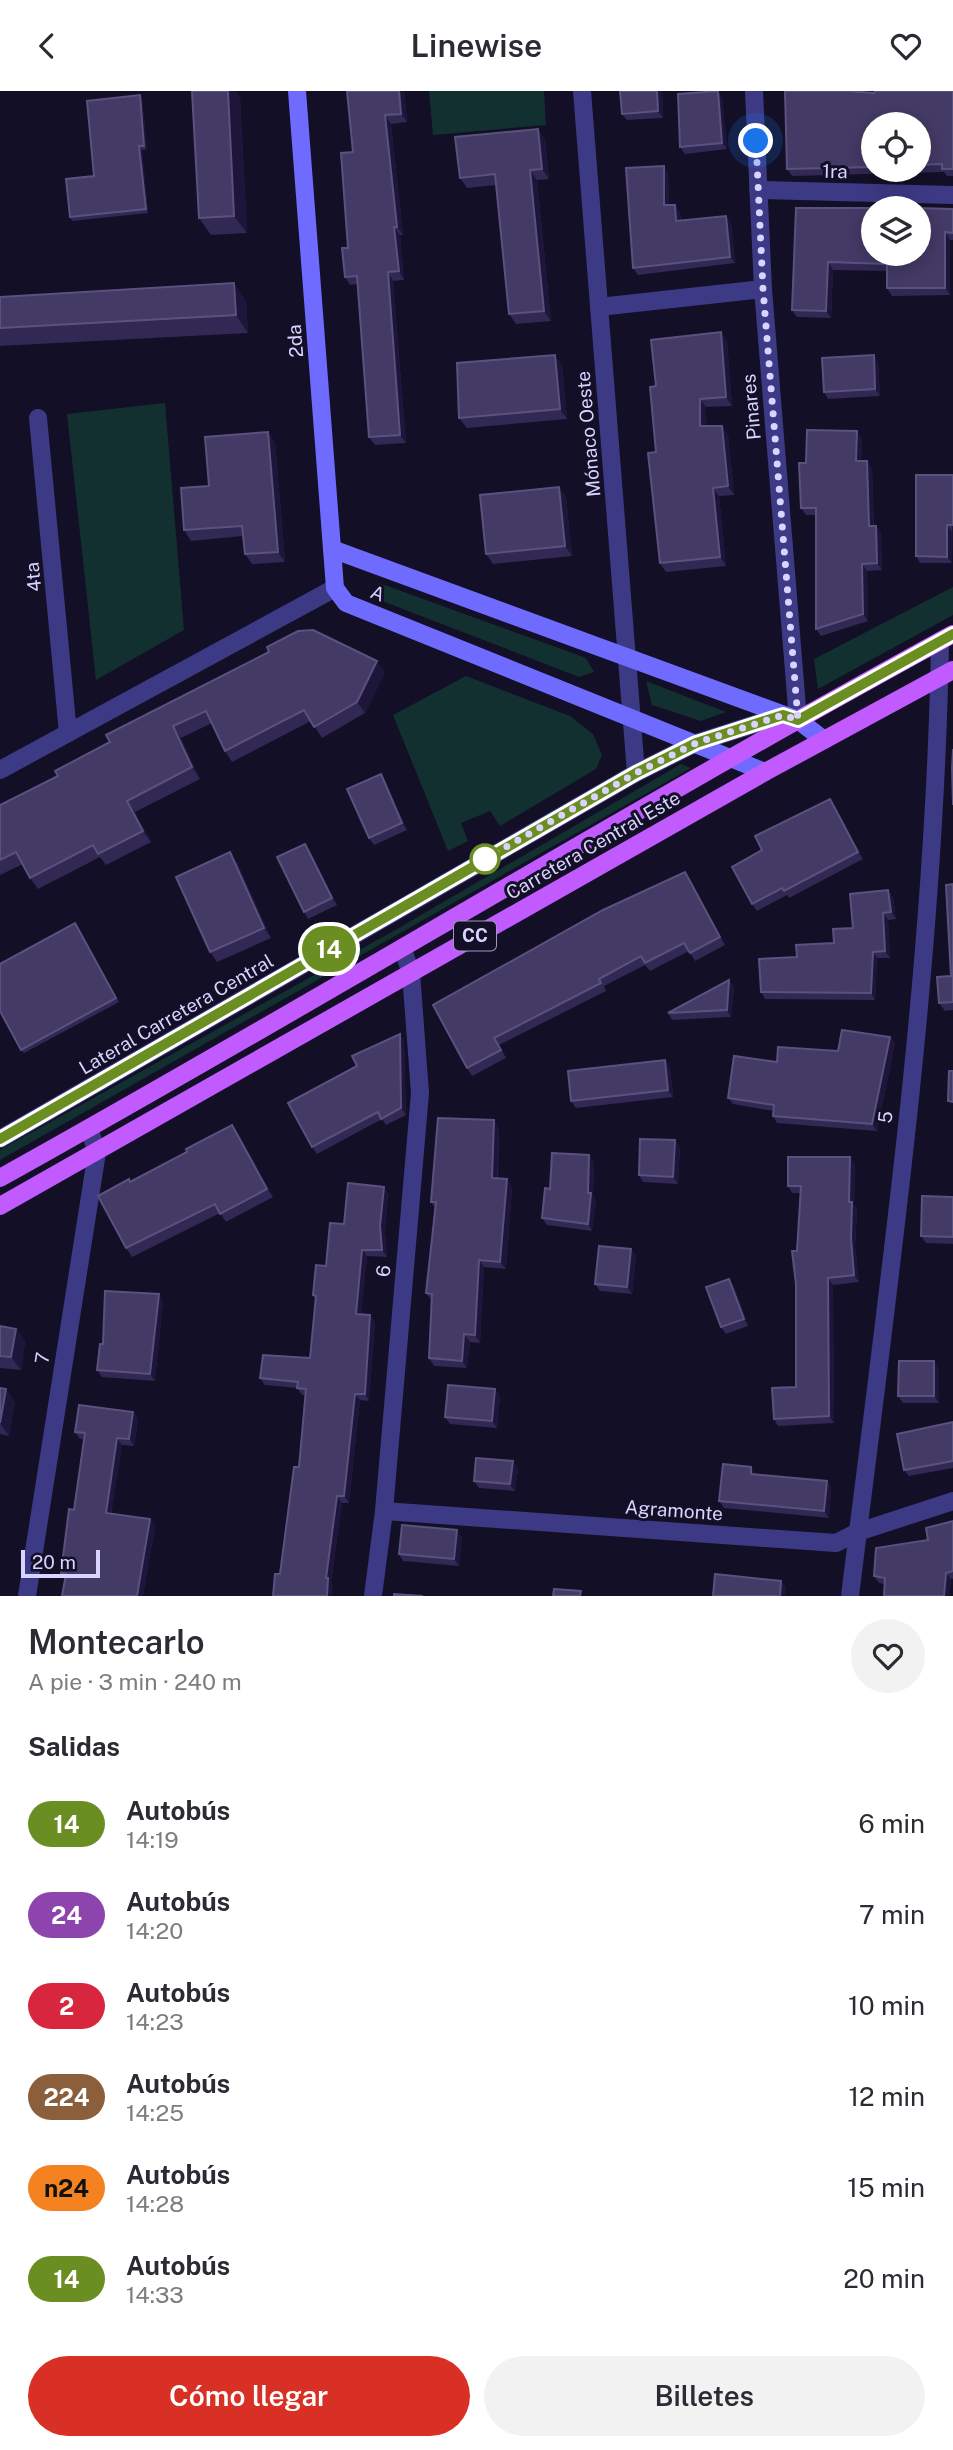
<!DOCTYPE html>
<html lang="es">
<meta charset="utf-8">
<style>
body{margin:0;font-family:"Public Sans",sans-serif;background:#f2f2f3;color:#2b2b33;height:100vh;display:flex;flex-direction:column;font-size:26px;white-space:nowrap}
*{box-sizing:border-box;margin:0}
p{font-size:23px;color:#7c7c81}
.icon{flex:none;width:38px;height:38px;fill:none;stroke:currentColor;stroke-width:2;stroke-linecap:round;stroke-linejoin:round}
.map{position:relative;height:1505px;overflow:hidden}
.drawer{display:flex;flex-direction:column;background:#fff;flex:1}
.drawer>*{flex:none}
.badge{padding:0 14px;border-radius:23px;font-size:24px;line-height:46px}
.fabs{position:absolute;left:861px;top:21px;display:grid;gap:14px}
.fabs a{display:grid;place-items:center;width:70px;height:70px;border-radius:50%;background:#fff;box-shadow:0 4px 18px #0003;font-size:35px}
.scale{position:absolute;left:21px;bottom:18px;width:79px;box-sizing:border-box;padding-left:7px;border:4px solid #d9d4ff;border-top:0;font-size:19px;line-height:24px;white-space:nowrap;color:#d9d4ff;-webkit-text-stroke:5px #130f26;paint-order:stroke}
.you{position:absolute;width:35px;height:35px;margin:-18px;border:5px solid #fff;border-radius:50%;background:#1a73e8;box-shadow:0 0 0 10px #1a73e833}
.map>.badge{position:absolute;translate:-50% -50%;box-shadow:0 0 0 4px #fff}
h2{padding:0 28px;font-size:26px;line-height:63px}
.round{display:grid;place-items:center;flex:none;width:74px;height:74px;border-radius:37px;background:#f2f2f3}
.summary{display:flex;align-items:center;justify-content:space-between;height:119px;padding:0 28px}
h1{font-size:33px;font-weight:600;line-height:52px}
.cta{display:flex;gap:14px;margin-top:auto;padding:14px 28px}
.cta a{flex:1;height:80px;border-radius:42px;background:#d93025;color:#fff;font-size:28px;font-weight:600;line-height:80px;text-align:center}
.cta a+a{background:#f2f2f3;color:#2b2b33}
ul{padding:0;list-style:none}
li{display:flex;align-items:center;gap:21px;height:91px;padding:0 28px}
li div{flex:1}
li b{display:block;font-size:26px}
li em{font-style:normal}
li .badge{min-width:77px;font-weight:700;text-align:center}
header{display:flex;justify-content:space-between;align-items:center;height:91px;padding:0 28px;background:#fff;font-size:32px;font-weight:600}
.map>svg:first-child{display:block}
.green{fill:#12302f}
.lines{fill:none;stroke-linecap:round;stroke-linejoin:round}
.street{stroke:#3d3a85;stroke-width:18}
.secondary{stroke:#6f6bff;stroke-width:18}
.primary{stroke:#c25bff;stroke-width:18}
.wall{fill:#312854;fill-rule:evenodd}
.shaded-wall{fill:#1d163a}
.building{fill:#433a66;stroke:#5a527e;stroke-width:2}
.line-casing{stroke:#fff;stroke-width:16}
.line{stroke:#6b8e23;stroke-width:10}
.walk{stroke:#d9d4ff;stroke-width:7;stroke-dasharray:0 12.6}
.stop-dot{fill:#fff;stroke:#6b8e23;stroke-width:3.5}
.labels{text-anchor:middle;stroke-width:6;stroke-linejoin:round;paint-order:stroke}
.shield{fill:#130f26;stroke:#9e99be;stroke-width:2}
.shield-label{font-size:18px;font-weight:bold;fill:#d9d4ff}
.street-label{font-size:19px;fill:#d9d4ff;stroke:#130f26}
</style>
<header><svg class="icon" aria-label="back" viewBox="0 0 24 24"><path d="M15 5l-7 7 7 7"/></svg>Linewise<svg class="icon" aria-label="heart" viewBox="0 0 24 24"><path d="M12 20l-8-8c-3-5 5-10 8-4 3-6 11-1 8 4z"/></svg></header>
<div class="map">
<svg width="953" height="1505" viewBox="0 0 953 1505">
<rect width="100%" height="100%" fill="#130f26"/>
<g class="green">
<polygon points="429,0 544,0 546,34 433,44"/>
<polygon points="165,312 184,539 96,589 67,323"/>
<polygon points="379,492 586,567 594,581 579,586 377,508 372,502"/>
<polygon points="953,496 953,524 818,598 814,568"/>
<polygon points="466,585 570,625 593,643 602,664 596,678 500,735 490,720 461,732 468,750 448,760 393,624"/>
<polygon points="646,590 726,621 701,630 652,614"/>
<polygon points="681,673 691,677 0,1069 0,1059 397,838"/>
</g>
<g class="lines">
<g class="street">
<polyline points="582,0 636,682"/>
<polyline points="754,0 763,198 798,629"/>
<polyline points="758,99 953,104"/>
<polyline points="599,216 763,198"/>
<polyline points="38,327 68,642"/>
<polyline points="0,679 335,497"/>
<polyline points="0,1048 636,682 696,652 783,624"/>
<polyline points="384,1420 836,1452 858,1441 953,1410"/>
<polyline points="27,1505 97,1061 89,1038"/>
<polyline points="373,1505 384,1420 420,1002 411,882 403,859"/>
<path d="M850 1505C889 1189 935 869 940 550"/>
</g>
<g class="secondary">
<polyline points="297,0 335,497 346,512 765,681"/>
<polyline points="332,458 798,629 824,649"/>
</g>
<g class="primary">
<path d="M0 1087C320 909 632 718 953 543"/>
<polyline points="0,1115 765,681 953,579"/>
</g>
</g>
<g class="wall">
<polygon points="192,0 235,0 240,6 247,142 211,144 199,127"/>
<polygon points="347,0 404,0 407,31 391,33 403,144 400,144 404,189 393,190 406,352 375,354 369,346 357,193 350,194 345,186 348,157 353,61"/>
<polygon points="620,0 662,0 663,27 627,29 622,23"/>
<polygon points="718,0 722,7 727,58 685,63 680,56"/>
<path d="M953 0V85H947L944 81 792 85 787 78 874 2ZM873 33H919V79H873Z"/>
<polygon points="142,8 147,58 142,59 148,122 72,130 70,126"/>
<polygon points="545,48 549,88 537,89 551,230 516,233 509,223 496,94 467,97 460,87"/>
<polygon points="668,82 669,114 680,121 681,130 731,132 735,172 638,184 633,177"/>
<polygon points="796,117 953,118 953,149 950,149 950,204 892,205 887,197 887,180 833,179 831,227 797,226 792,219"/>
<polygon points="0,206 246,210 248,242 0,255"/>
<polygon points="721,241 727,250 732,315 706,316 706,335 728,344 734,404 719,405 726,475 666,481 660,472 656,295"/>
<polygon points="878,271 880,305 828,308 824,301"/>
<polygon points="562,274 567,328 467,337 459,327"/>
<polygon points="862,347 861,370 872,377 874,435 876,435 881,442 882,479 867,480 868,530 821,545 816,538 816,424 806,424 801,417 806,372"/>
<polygon points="275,351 285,471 252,473 245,463 243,445 191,450 184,439"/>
<polygon points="953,384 952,472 920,472 916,465"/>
<polygon points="566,406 572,465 493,473 486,463"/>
<polygon points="269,561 385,581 365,622 322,647 311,630 232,671 225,660 212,632 181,647 200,688 135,721 151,751 106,774 100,766 38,798 30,787 23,773 0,784 0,714 58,685 110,651"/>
<polygon points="385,690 407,739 374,754 369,747"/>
<polygon points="830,708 835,715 863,768 789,807 787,804 757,820 752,813 762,759"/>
<polygon points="305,753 310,760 337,814 308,828 304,821"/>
<polygon points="237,771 271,847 217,871 210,861"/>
<polygon points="690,788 725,854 695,870 689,860 650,880 645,874 604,895 606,900 499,954 506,967 472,985 467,977 433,914"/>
<polygon points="953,793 953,919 945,920 939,912 951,885"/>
<polygon points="893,806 896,828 888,829 890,867 877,867 875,909 765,908 761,901 797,866 834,852"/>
<polygon points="75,832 119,911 24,962 21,959"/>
<polygon points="729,889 734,896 731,926 672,929 668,922"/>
<polygon points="890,946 895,952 877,1040 777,1032 773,1025 773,1020 733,1013 728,1007 777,971 838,960"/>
<polygon points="404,950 406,1024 386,1034 382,1028 317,1063 312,1056"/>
<polygon points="665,969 670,976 673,1006 576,1017 571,1010"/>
<polygon points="499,1037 498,1088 512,1096 506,1178 484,1176 480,1252 470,1251 467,1277 434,1275 429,1267 432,1210 426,1202 435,1117 431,1111"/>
<polygon points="238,1042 273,1106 226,1131 220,1122 132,1166 126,1157 130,1091"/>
<polygon points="680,1056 678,1093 643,1091 639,1084"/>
<polygon points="589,1064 594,1071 593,1105 596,1109 592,1140 547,1134 542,1127 550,1098"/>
<polygon points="855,1073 854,1114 857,1118 855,1155 859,1191 833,1194 834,1332 778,1335 774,1328 796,1296 797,1160 800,1102 792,1102 788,1095"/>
<polygon points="388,1102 385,1142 387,1166 367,1165 361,1223 370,1224 375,1231 369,1310 360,1309 349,1412 342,1412 331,1491 333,1494 280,1483 299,1376 306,1304 302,1304 297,1297 265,1294 260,1287 310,1267 316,1209 313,1204 344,1133"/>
<polygon points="953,1106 953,1153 926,1152 921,1145"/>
<polygon points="631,1158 636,1165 632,1203 600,1200 595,1193"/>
<polygon points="734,1195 748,1235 726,1243 721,1236"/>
<polygon points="163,1210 155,1290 102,1286 97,1279 103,1253"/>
<polygon points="0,1235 16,1238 25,1250 21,1279 0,1277"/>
<polygon points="939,1277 939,1312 903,1312 898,1305"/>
<polygon points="0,1297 6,1298 15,1311 9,1345 0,1343"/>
<polygon points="495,1298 500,1305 497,1337 450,1333 445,1326"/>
<polygon points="133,1321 138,1328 134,1355 122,1354 111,1423 150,1428 155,1435 143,1505 62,1505 65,1487 61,1482 74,1419 85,1348 80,1348 75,1341"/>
<polygon points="953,1331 953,1377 909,1385 904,1379"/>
<polygon points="751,1376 756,1384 827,1390 831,1397 829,1427 724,1417 719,1410"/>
<polygon points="518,1377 515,1400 479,1397 474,1390"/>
<polygon points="953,1430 953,1488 951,1488 949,1505 884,1505 885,1493 879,1492 874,1485 928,1449"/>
<polygon points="462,1446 459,1475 403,1470 399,1463"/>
</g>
<g class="shaded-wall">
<polygon points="228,0 235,0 240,6 247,142 234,125"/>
<polygon points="399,0 404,0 407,31 401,23"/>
<polygon points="657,0 662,0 663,27 658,20"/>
<polygon points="718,0 722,7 727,58 722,52"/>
<polygon points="140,4 142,8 147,58 144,55"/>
<polygon points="385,24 391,33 403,144 397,136"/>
<polygon points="538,38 545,48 549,88 542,78"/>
<polygon points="139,55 142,59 148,122 146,118"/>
<polygon points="664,75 668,82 669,121 664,114"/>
<polygon points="530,79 537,89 551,230 544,220"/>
<polygon points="675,114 680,121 681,137 676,130"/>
<polygon points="726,125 731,132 735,172 730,166"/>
<polygon points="394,136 400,144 404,189 399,180"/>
<polygon points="945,141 950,149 950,204 945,197"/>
<polygon points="828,171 833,179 831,227 826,220"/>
<polygon points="388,181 393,190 406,352 400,344"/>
<polygon points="234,192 246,210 248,242 236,224"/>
<polygon points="721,241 727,250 732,315 726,306"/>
<polygon points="555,264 562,274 567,328 560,318"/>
<polygon points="874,264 878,271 880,305 875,298"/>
<polygon points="700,308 706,316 707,344 700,335"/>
<polygon points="722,335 728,344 734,404 728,395"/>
<polygon points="857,340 862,347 861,377 856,370"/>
<polygon points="268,341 275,351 285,471 278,461"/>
<polygon points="867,370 872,377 874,442 869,435"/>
<polygon points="559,396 566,406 572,465 565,455"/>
<polygon points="713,397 719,405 726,475 720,466"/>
<polygon points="947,434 952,441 952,472 947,466"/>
<polygon points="876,435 881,442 882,479 877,472"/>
<polygon points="862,473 867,480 868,530 863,523"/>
<polygon points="377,570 385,581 365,622 357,611"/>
<polygon points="173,635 181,647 200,688 192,676"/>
<polygon points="381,683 385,690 407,739 402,732"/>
<polygon points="830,708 835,715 863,768 858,761"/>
<polygon points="127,710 135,721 151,751 143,740"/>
<polygon points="305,753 310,760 337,814 332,807"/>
<polygon points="230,761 237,771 271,847 264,837"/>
<polygon points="685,781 690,788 725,854 720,846"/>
<polygon points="888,799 893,806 896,828 891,821"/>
<polygon points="883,822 888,829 890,867 885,860"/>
<polygon points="873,861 877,867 875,909 871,902"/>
<polygon points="729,889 734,896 731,926 727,919"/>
<polygon points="400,943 404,950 406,1024 401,1017"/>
<polygon points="890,946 895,952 877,1040 872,1033"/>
<polygon points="665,969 670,976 673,1006 668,999"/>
<polygon points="494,1029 499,1037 497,1095 492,1087"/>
<polygon points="232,1034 238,1042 273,1106 267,1098"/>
<polygon points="675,1049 680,1056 678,1093 673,1086"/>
<polygon points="589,1064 594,1071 593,1105 596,1109 592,1140 588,1133"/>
<polygon points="850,1066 855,1073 854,1114 857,1118 855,1155 859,1191 854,1184 851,1148 849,1111"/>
<polygon points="507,1088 512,1096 506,1178 500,1171"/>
<polygon points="384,1096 388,1102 385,1142 387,1166 382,1159 380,1135"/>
<polygon points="631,1158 636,1165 632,1203 627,1196"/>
<polygon points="362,1159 367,1165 361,1230 356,1223"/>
<polygon points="479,1169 484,1176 480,1252 475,1244"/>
<polygon points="828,1187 833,1194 834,1332 829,1325"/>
<polygon points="729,1188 734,1195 748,1235 744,1228"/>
<polygon points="159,1203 163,1210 155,1290 150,1283"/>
<polygon points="370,1224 375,1231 369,1310 365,1303"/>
<polygon points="16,1238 25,1250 21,1279 11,1266"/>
<polygon points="464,1243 470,1251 467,1277 462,1270"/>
<polygon points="934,1270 939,1277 939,1312 934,1305"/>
<polygon points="6,1298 15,1311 9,1345 0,1332"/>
<polygon points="495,1298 500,1305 497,1337 492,1330"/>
<polygon points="355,1303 360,1309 349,1412 344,1405"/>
<polygon points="133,1321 138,1328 134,1355 129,1348"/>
<polygon points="117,1347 122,1354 110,1429 106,1422"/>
<polygon points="513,1370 518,1377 515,1400 510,1393"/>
<polygon points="751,1376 756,1383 755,1390 751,1383"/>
<polygon points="827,1390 831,1397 829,1427 824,1420"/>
<polygon points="337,1405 342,1412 331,1491 333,1494 332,1505 327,1505 326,1487"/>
<polygon points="150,1428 155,1435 143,1505 137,1505"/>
<polygon points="457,1439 462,1446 459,1475 454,1468"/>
<polygon points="946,1482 951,1488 949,1505 944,1505"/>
<polygon points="781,1490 786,1496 785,1505 780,1505"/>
</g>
<g class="building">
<polygon points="192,0 228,0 234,125 199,127"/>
<polygon points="347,0 399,0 401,23 385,24 397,136 394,136 399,180 388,181 400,344 369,346 357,185 345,186 342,157 348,157 341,62 353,61"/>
<polygon points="620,0 657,0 658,20 622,23"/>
<polygon points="718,0 722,52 680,56 678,3"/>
<polygon points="785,0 849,0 874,2 875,0 953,0 953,78 942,78 942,73 919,74 919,33 873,33 873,76 787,78"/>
<polygon points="140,4 144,55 139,55 146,118 70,126 66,88 94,85 87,10"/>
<polygon points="538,38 542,78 530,79 544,220 509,223 495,83 460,87 455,46"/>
<polygon points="664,75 664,114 675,114 676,130 726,125 730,166 633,177 626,77"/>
<polygon points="796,117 873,117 873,163 919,163 919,117 953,118 953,142 945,141 945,197 887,197 887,173 828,171 826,220 792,219"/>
<polygon points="234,192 236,224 0,237 0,206"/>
<polygon points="721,241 726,306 700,308 700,335 722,335 728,395 713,397 720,466 660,472 648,362 656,361 650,296 656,295 651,249"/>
<polygon points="555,264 560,318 459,327 457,272"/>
<polygon points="874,264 875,298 824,301 822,267"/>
<polygon points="807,339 857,340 856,370 867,370 869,435 876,435 877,472 862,473 863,523 816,538 816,417 801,417 799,372 806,372"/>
<polygon points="268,341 278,461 245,463 242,435 184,439 181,397 209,395 205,346"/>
<polygon points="916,384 953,384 953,434 947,434 947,466 916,465"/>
<polygon points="559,396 565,455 486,463 480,404"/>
<polygon points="313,539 377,570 357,611 314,636 304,619 225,660 206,620 173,635 192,676 127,710 143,740 98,763 93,754 30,787 16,761 0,769 0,714 58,685 55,680 110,651 106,644 269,561 267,556 298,540"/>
<polygon points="953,658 953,714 952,677"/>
<polygon points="381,683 402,732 369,747 347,698"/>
<polygon points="830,708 858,761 784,800 782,797 752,813 732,776 762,759 755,745"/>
<polygon points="305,753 332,807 304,821 277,766"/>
<polygon points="230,761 264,837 210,861 176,786"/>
<polygon points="685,781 720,846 690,862 684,852 645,872 641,865 599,888 601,892 494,947 501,959 467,977 433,914 603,819"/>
<polygon points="953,793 953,911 939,912 937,886 951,885 946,794"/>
<polygon points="888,799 891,821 883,822 885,860 873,861 871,902 761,901 759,868 797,866 796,854 834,852 833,838 853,837 850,803"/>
<polygon points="75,832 116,907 21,959 0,920 0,873"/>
<polygon points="729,889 727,919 668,922"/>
<polygon points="842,939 890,946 872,1033 773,1025 774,1014 728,1007 734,965 777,971 778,956 838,960"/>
<polygon points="400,943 401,1017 381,1028 378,1021 312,1056 288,1012 357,975 352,965"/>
<polygon points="665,969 668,999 571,1010 568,980"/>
<polygon points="949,980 953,980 953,1011 948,1010"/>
<polygon points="438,1027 494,1029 492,1087 507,1088 500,1171 479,1169 475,1244 464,1243 462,1270 429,1267 432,1203 426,1202 436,1111 431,1111"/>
<polygon points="232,1034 267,1098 220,1123 215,1113 126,1157 98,1105 129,1088 130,1091 187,1061 186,1058"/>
<polygon points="640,1048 675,1049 673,1086 639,1084"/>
<polygon points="552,1062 589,1064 588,1102 591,1102 588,1133 542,1127 545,1097 550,1098"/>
<polygon points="788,1066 850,1066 849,1111 852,1111 851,1148 854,1184 828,1187 829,1325 774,1328 772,1297 796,1296 796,1193 792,1160 797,1160 801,1095 788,1095"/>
<polygon points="348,1092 384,1096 380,1135 382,1159 362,1159 356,1223 370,1224 365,1303 355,1303 344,1405 337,1405 326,1487 328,1487 327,1505 273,1505 275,1483 280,1483 294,1376 299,1376 306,1298 297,1297 298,1291 260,1287 263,1264 310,1267 316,1205 313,1204 316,1174 326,1175 330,1132 344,1133"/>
<polygon points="922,1105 953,1106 953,1146 921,1145"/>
<polygon points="599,1155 631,1158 627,1196 595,1193"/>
<polygon points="729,1188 744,1228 721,1236 706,1196"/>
<polygon points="105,1200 159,1203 150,1283 97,1279 100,1253 103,1253"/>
<polygon points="0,1235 16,1238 11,1266 0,1265"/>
<polygon points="899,1270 934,1270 934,1305 898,1305"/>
<polygon points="448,1294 495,1298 492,1330 445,1326"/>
<polygon points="0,1297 6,1298 0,1332"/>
<polygon points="79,1314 133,1321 129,1348 117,1347 106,1422 150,1428 137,1505 62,1505 66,1483 61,1482 69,1418 74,1419 85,1342 75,1341"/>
<polygon points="953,1331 953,1370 904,1379 897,1343"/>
<polygon points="476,1367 513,1370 510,1393 474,1390"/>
<polygon points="723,1373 751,1376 751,1383 827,1390 824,1420 719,1410"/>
<polygon points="953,1430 953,1480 946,1482 944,1505 884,1505 885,1487 874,1485 876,1457 928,1449 926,1437"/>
<polygon points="402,1434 457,1439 454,1468 399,1463"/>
<polygon points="715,1483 781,1490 780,1505 713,1505"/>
<polygon points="554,1498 581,1500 580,1505 553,1505"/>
<polygon points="394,1503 423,1505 394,1505"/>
</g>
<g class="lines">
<defs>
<polyline id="line" points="0,1048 636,682 696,652 783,624 798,629 953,543"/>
</defs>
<use href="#line" class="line-casing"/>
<use href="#line" class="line"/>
<polyline class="walk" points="485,768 636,682 696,652 783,624 798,629 763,198 756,50"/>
</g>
<circle class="stop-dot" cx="485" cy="768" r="14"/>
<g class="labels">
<rect class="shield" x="454" y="830.5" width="42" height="29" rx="5"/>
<g class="shield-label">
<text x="475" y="851">CC</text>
</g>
<g class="street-label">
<text transform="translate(835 80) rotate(1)" y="7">1ra</text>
<text transform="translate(295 250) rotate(-94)" y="7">2da</text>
<text transform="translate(751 316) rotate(-95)" y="7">Pinares</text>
<text transform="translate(588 343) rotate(-95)" y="7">Mónaco Oeste</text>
<text transform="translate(33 486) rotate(-96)" y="7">4ta</text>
<text transform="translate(378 502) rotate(22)" y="7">A</text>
<text transform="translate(593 754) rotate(-30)" y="7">Carretera Central Este</text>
<text transform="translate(176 923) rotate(-30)" y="7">Lateral Carretera Central</text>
<text transform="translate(885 1026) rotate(-83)" y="7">5</text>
<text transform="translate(383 1180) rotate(-85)" y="7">6</text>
<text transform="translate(42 1267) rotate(-81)" y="7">7</text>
<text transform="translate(674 1419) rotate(4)" y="7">Agramonte</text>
</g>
</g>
</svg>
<div class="fabs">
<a><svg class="icon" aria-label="locate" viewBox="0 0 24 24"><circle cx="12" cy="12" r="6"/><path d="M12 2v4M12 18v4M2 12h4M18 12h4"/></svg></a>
<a><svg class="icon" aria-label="layers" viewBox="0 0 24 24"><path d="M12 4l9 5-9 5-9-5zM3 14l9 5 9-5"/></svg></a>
</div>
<div class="scale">20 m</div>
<div class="you" style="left:756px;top:50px"></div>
<b class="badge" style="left:329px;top:858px;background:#6b8e23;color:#fff">14</b>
</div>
<section class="drawer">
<div class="summary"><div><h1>Montecarlo</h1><p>A pie · 3 min · 240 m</p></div><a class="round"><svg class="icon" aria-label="heart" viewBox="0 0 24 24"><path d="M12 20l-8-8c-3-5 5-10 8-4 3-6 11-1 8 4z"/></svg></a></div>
<h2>Salidas</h2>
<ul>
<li><span class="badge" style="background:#6b8e23;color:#fff">14</span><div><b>Autobús</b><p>14:19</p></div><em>6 min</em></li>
<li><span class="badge" style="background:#8e44ad;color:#fff">24</span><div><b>Autobús</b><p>14:20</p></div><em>7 min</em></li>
<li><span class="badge" style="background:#d7263d;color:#fff">2</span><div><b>Autobús</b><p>14:23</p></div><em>10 min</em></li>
<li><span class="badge" style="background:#8b5e3c;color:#fff">224</span><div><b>Autobús</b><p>14:25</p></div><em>12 min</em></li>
<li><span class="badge" style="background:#f58220;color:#111">n24</span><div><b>Autobús</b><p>14:28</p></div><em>15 min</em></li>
<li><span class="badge" style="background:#6b8e23;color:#fff">14</span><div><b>Autobús</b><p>14:33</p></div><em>20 min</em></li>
</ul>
<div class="cta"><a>Cómo llegar</a><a>Billetes</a></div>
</section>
